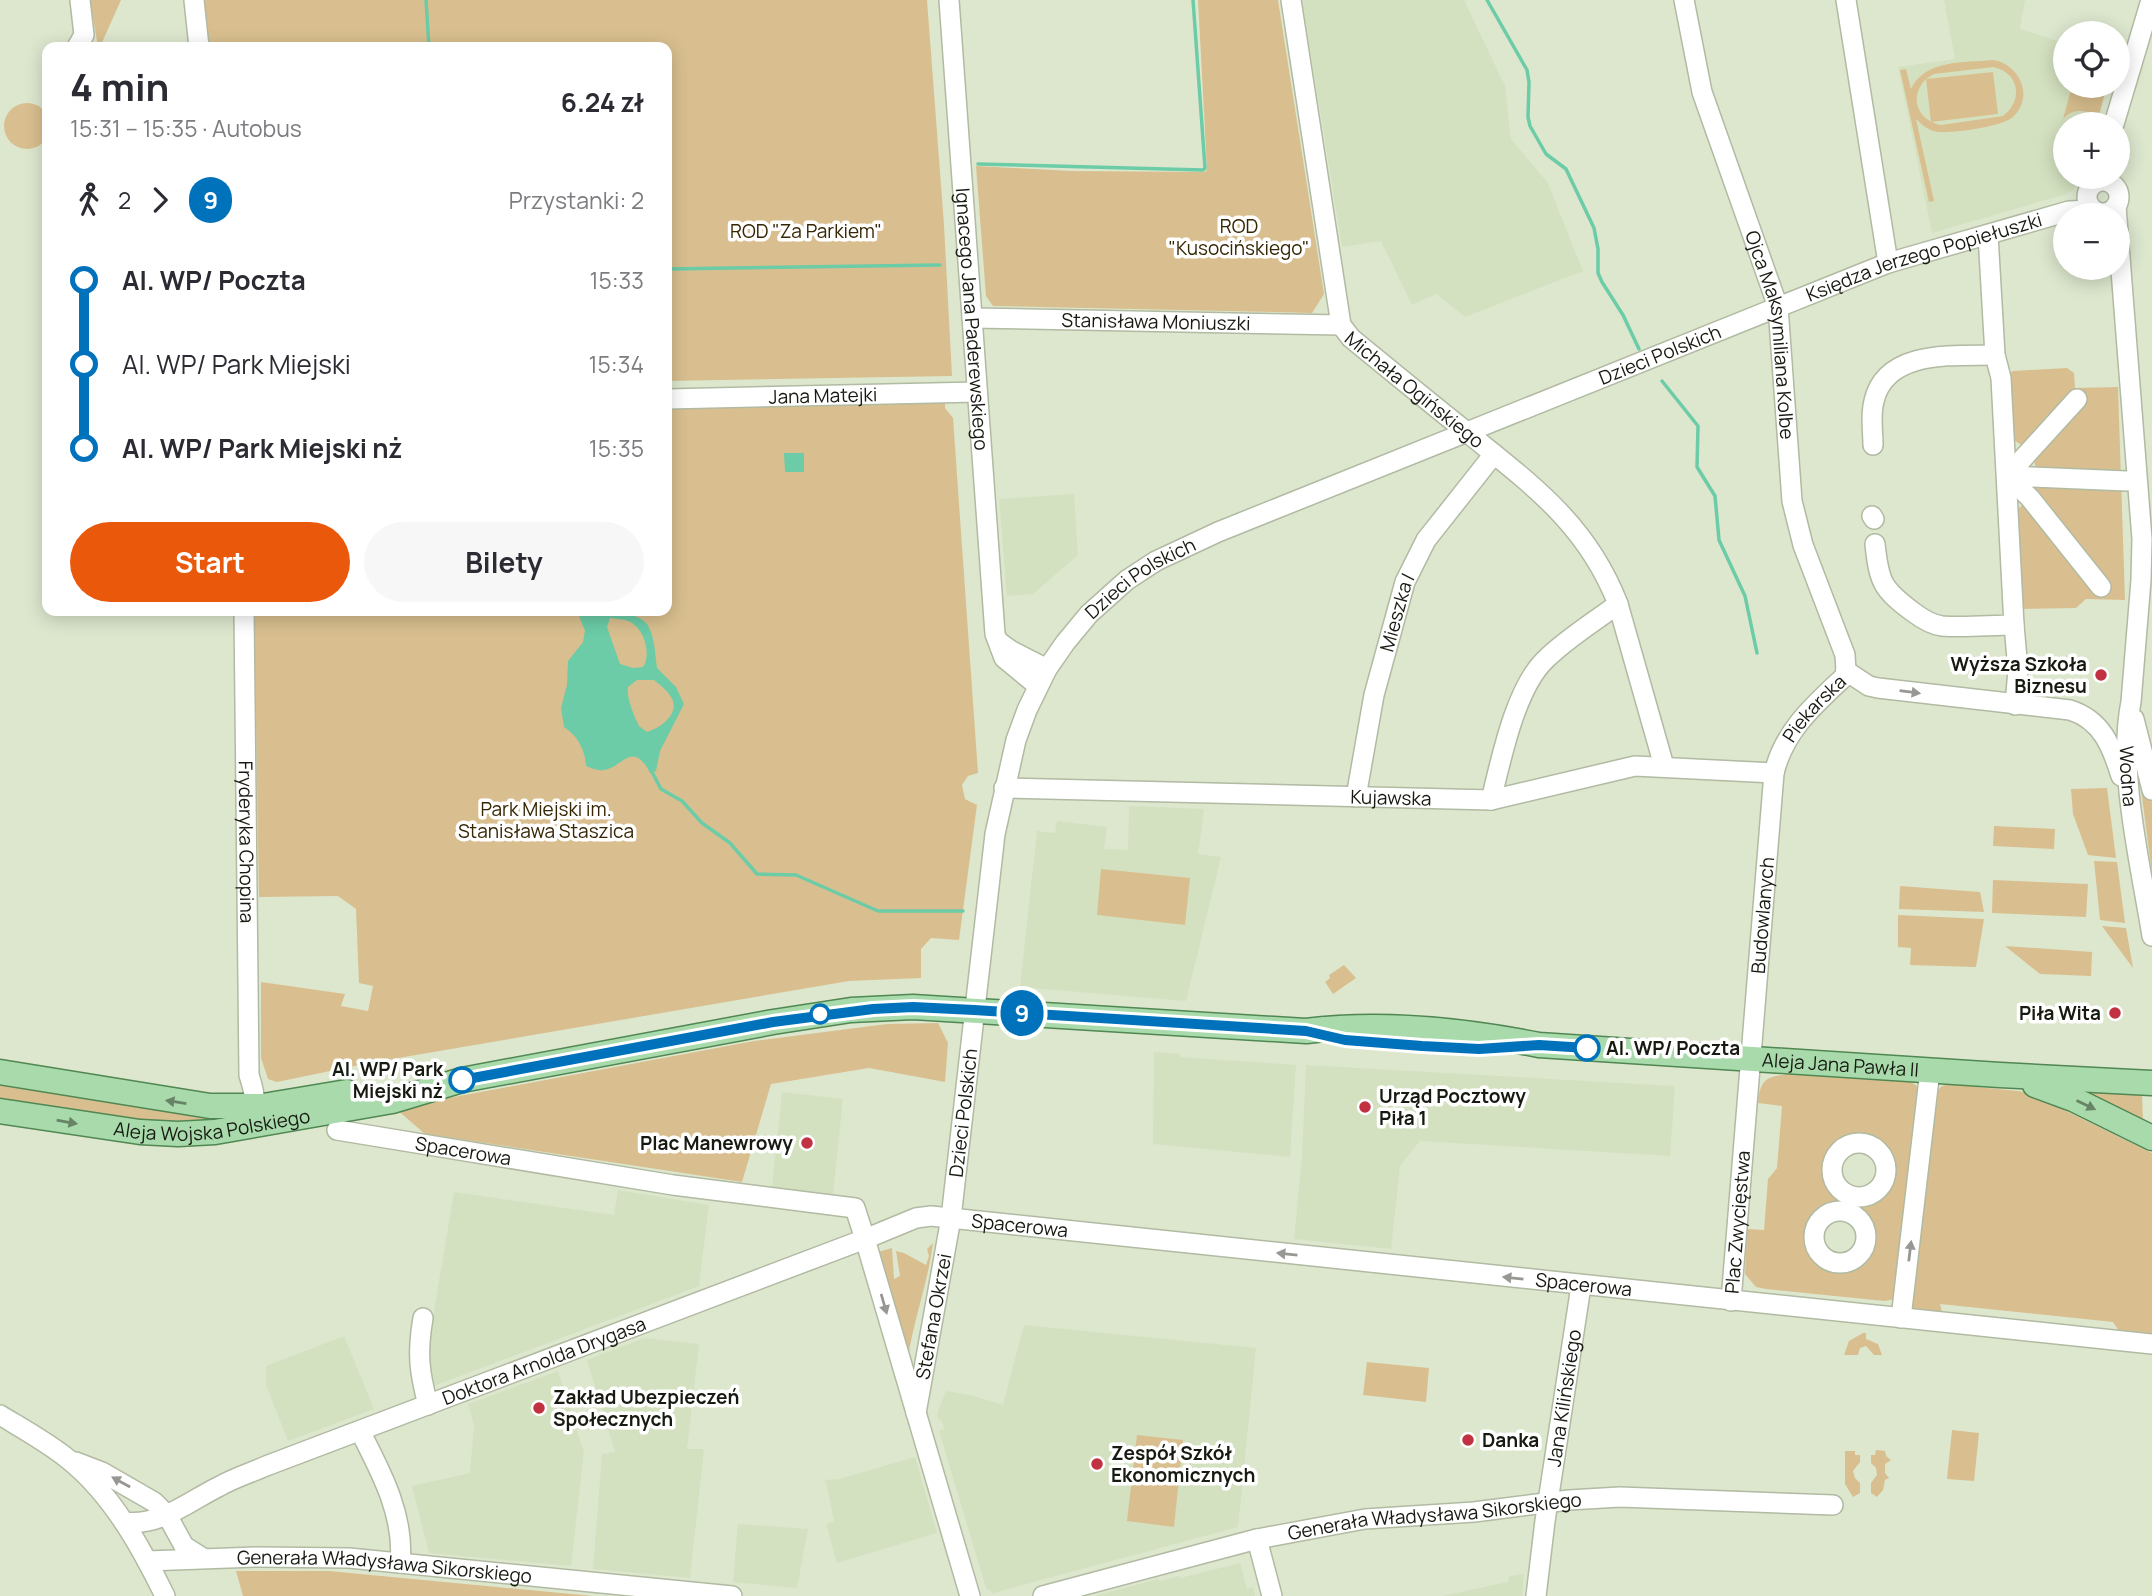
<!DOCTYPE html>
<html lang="pl">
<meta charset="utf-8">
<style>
body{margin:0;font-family:Manrope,sans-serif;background:#f7f7f7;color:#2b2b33;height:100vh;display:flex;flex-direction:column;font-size:26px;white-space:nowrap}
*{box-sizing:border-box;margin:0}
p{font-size:23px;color:#7c7c81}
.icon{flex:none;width:38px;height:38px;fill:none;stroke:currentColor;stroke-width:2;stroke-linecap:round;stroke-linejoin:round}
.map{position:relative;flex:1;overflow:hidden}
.drawer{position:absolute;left:42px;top:42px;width:630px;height:574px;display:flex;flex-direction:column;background:#fff;border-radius:14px;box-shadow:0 4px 18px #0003}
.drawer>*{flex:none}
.badge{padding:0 14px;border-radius:23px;font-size:24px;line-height:46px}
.controls{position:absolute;left:2053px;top:21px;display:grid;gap:14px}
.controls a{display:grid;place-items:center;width:77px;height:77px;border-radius:50%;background:#fff;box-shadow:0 4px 18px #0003;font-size:35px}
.map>.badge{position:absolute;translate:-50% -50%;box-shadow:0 0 0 4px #fff}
.legs{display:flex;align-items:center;gap:10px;height:77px;padding:0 28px;font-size:23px}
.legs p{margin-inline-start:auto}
.head{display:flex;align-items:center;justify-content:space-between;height:119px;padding:0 28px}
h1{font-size:38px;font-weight:700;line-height:52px}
.primary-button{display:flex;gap:14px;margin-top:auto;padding:14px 28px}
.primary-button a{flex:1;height:80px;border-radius:42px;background:#ea580c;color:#fff;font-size:28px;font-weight:700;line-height:80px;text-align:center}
.primary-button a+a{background:#f7f7f7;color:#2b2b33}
ul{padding:0 28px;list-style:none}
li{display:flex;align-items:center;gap:24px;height:84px;font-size:26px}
li i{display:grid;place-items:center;width:10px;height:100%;margin:0 9px;background:currentColor}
li i::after{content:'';width:18px;height:18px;margin:-9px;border:5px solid;border-radius:50%;background:#fff}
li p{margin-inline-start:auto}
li:first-child i{background:linear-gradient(#0000 50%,currentColor 0)}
li:last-child i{background:linear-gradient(currentColor 50%,#0000 0)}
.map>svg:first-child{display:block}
.built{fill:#d4e1c0}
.green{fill:#d9bf8f;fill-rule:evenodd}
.water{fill:#6bcca7;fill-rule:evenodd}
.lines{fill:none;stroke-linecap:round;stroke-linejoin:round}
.stream{stroke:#6bcca7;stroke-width:3.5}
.minor-casing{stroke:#b1baa2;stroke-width:22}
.major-casing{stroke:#508752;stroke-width:27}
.minor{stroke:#fff;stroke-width:19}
.major{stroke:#a9daac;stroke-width:24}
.oneway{fill:#979894}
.oneway2{fill:#678466}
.line-1-casing{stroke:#fff;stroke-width:16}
.line-1{stroke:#0072bc;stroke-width:10}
.poi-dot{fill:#c13141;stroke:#fff;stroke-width:2.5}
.stop-1-dot{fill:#fff;stroke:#0072bc;stroke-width:3.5}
.labels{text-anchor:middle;stroke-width:7;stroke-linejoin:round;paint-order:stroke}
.park-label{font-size:19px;fill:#362603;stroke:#fff}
.street-label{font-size:19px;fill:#171a11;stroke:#fff}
.poi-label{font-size:19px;font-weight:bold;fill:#171a11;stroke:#fff;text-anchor:start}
.stop-label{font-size:19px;font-weight:bold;fill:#171a11;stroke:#fff;text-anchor:start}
</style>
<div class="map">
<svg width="2152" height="1596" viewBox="0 0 2152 1596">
<rect width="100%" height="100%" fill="#dde7ce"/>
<g class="built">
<polygon points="1302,0 1464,0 1505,86 1511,139 1548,183 1583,271 1465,317 1436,294 1412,305 1381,241 1342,247"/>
<polygon points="1944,0 2025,0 2020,29 2065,43 2065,86 2107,86 2096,124 2065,124 2065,177 2080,177 2073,190 2067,194 1932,233 1898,67 1955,59"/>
<polygon points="1074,494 1078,555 1033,594 1007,596 999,499"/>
<polygon points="1129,806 1204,809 1198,854 1221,857 1186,1001 1020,987 1037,831 1055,833 1057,821 1107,827 1104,849 1128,850"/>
<polygon points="1154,1052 1180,1054 1180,1057 1296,1065 1290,1157 1153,1144"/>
<polygon points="1306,1065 1675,1086 1670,1156 1420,1141 1400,1166 1391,1249 1294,1239 1302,1157"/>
<polygon points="782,1092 843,1099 833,1194 772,1187"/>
<polygon points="618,1190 709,1205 699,1286 431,1387 427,1352 454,1192 614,1215"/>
<polygon points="1024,1325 1256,1348 1238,1527 993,1593 986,1588 939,1431 944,1429 942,1421 939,1420 937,1413 946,1391 974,1396 1003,1405"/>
<polygon points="344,1336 374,1409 288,1441 266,1385 266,1366"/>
<polygon points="644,1338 699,1344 687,1449 704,1449 690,1578 593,1569 602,1454 615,1452 587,1360"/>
<polygon points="558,1371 584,1452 571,1566 429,1553 412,1486 470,1473 474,1425 468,1404"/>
<polygon points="915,1457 937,1533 837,1563 826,1524 834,1521 826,1482 824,1480 839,1479"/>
<polygon points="738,1524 808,1529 797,1588 733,1582"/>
<polygon points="1240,1563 1247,1589 1253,1587 1255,1596 1094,1596 1158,1579 1159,1581 1179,1576 1180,1578"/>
<polygon points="1524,1574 1522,1596 1442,1596 1508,1582 1509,1576"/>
</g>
<g class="green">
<polygon points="90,0 121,0 100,47 98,47"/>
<polygon points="202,0 927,0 944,225 952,376 667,381 667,47 206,47"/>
<polygon points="1198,0 1278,0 1324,294 1312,313 993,306 986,296 976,166 1071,171 1205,172 1207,169"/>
<path d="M1993 60C2019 64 2035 96 2013 117 2002 127 1954 133 1939 132 1929 131 1922 125 1916 119L1934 201 1929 202 1900 70 1906 69 1911 89C1925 59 1964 63 1993 60ZM1993 67C2019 72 2024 100 2003 116L1941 125C1918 121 1908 97 1926 79L1931 122 1998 114 1993 72 1926 79 1934 74Z"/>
<path d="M2072 86H2107L2099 115C2085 111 2074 107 2063 119Z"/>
<circle cx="27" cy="126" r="23"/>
<path d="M2067 368 2074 373 2075 388 2118 387 2125 600 2086 599 2076 608 2020 609 2015 511C2043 491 2045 454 2011 439L2007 376 2013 371Z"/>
<polygon points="945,403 945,408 953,418 978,773 968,776 962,785 965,799 977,805 959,940 931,938 921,949 921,978 849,981 369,1063 277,1082 268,1079 261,1058 261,982 345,994 341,1006 368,1011 373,986 359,983 356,909 338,896 259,897 254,611 667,611 667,409"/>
<polygon points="2139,774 2144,775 2152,803 2152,873"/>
<polygon points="2107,788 2116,858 2088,855 2073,814 2071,789"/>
<polygon points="1994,826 2055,829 2054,849 1993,846"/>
<polygon points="2094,861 2117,862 2125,923 2100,920"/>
<polygon points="1101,869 1190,878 1185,925 1097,915"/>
<polygon points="1993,880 2088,884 2086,917 1992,913"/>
<polygon points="1900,886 1980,892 1984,912 1899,909"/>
<polygon points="1898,915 1984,919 1976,967 1910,965 1911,948 1898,947"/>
<polygon points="2102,926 2126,928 2133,968"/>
<polygon points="2005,946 2092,952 2091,976 2040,974"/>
<polygon points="1344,965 1356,978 1333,994 1325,982 1330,978 1329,975"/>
<polygon points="938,1023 948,1043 945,1082 869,1068 771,1084 742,1182 425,1134 395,1108 754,1041 887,1024"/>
<path d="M1791 1074 1910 1082 1916 1085 1919 1091 1896 1296 1891 1300 1884 1301 1766 1289 1756 1287 1745 1274 1747 1229 1764 1230 1768 1179 1777 1168 1782 1106 1758 1103C1760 1078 1768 1076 1791 1074ZM1853 1144C1892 1139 1899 1192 1863 1198 1829 1202 1821 1156 1853 1144ZM1837 1211C1871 1211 1878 1253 1845 1263 1808 1263 1802 1220 1837 1211Z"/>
<polygon points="0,1079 222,1117 225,1119 172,1126 0,1103"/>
<polygon points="1950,1084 2027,1092 2152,1153 2152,1338 2121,1334 2113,1322 1940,1304 1943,1315 1915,1311 1912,1305 1937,1091 1942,1086"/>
<polygon points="2074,1088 2142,1093 2143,1124"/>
<path d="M933 1243C928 1282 914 1319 908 1357L878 1252 892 1248 894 1279 900 1276 896 1251 904 1253 926 1265 929 1256 927 1249Z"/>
<polygon points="1863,1333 1866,1333 1866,1339 1878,1344 1882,1355 1874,1355 1866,1346 1860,1348 1858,1355 1844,1355 1849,1341"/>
<polygon points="1367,1362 1429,1368 1426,1402 1363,1395"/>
<polygon points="1952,1430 1979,1433 1974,1481 1947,1479"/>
<polygon points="1137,1435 1183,1440 1174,1527 1127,1521"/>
<polygon points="1876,1450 1885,1451 1886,1456 1891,1460 1885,1464 1885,1473 1889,1478 1885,1480 1883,1490 1877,1497 1871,1493 1871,1483 1877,1475 1876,1468 1871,1463 1871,1455 1875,1455"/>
<polygon points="1845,1451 1855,1451 1855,1455 1860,1455 1860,1462 1853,1471 1855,1478 1860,1483 1860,1493 1853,1497 1845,1484"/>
<polygon points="236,1571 329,1571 593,1596 243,1596"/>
</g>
<g class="water">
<polygon points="784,453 804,453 804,472 785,472"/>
<path d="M577 611C593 611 636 609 647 624 655 636 655 654 657 668L676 687 684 704 660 751 656 771 650 773C632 738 622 769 603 770 597 771 592 768 586 766 585 750 578 736 564 727L561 708 567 685 568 661 583 642 585 631ZM610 618C615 619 623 619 628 621 644 627 652 654 643 667L633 668 620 664 607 627ZM637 680H654C660 685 667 690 671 697 681 713 661 728 647 732L639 726C634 716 626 697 628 687Z"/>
</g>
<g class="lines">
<g class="stream">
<polyline points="426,0 429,47"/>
<polyline points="1487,0 1527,70 1529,82 1528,117 1530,126 1546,154 1566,169 1594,228 1598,249 1598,273 1602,282 1623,315 1639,349"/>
<polyline points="978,164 1203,170 1205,168 1193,0"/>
<polyline points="667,269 940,265"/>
<polyline points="1662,381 1698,426 1697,467 1715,496 1719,540 1745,596 1757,653"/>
<polyline points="652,772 661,789 682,801 702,823 730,843 757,874 796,875 878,911 963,911"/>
</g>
<defs>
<g id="minor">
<polyline points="194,0 199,47"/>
<path id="s1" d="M949 0 995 634 1004 658 1038 686"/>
<path id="s2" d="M1291 0 1341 325 1351 338C1390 370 1429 402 1468 433 1532 485 1587 524 1618 604L1664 766"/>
<path id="s3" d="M1684 0 1702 92 1778 307 1792 501 1803 545 1845 655 1846 671"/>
<polyline points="1846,0 1888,263"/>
<polyline points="77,47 84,35 80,0"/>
<polyline points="2114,124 2151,0"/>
<circle cx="2103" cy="197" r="16"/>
<path id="s4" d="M2116 206 2142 539 2141 580 2131 702C2117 770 2141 866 2152 936"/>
<path id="s5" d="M972 318 1341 325"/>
<path id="s6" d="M667 399 977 392"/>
<path d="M1873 445C1873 431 1870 415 1874 401 1886 349 1955 356 1995 355"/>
<polyline points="2007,476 2030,498 2101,587"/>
<polyline points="2007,476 2127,481"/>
<polyline points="2007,476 2077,399"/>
<polyline points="1872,516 1874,519"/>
<path d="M1875 544C1879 582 1882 589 1913 612 1921 618 1933 625 1942 626 1966 628 1991 625 2014 625L2001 378 1995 355 1988 235"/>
<path id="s7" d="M244 611 249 1075C254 1092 259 1103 246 1117"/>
<polyline points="2014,625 2018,670 2015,705"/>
<polyline points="999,642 1010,650 1047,669"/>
<path d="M1846 671 1869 686 1878 688 2070 710C2102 720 2112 747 2121 776"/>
<polyline points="2134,719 2152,790"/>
<path id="s8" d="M1004 788 1491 800 1635 766 1774 773"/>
<path id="s9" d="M1356 797 1374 695 1405 582 1426 540 1494 454"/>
<path d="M1491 800C1501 760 1515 689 1545 660 1566 639 1594 622 1618 604"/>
<path id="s10" d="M337 1130 673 1185 855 1208 865 1239 916 1218 931 1216 2152 1344"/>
<circle cx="1859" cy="1170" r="27"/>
<circle cx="1840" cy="1237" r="26"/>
<path id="s11" d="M1731 1301 1774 773C1784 731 1814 705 1844 677L1846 671"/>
<path d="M423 1318C417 1353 419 1371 428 1405"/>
<polyline points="1901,1318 1930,1070"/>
<path id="s12" d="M916 1413 951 1218 995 834 1016 740 1027 710 1047 669 1065 643 1089 614 1127 580 1156 561 1218 532 1888 263 2069 211 2093 210"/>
<path d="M0 1415C23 1429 47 1442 68 1459 112 1494 141 1547 165 1596"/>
<path d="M360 1431C381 1472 405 1516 400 1563"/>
<polyline points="76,1462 102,1472 154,1502 167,1515 184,1546 203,1558"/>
<path id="s13" d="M124 1522C160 1527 189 1501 220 1486 234 1478 250 1473 266 1466L865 1239 970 1596"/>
<polyline points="1257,1539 1272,1596"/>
<path id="s14" d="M147 1561 257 1557 349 1558 732 1596"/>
<path id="s15" d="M1043 1596 1257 1539 1365 1519 1474 1512 1569 1500 1620 1497 1833 1505"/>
<path id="s16" d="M1536 1596 1545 1521 1581 1286"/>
</g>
<g id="major">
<polyline points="0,1072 210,1106 263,1106 347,1092"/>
<polyline points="2035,1085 2073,1099 2152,1138"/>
<path id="s17" d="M0 1111 140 1132 178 1134 215 1132 392 1101 462 1080 773 1022 851 1010 913 1007 1306 1031C1383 1021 1463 1030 1539 1045L2000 1075 2152 1083"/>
</g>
</defs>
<use href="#minor" class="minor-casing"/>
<use href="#major" class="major-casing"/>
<use href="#minor" class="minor"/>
<use href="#major" class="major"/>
</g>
<defs><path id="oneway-solid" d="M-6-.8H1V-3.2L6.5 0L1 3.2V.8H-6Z" transform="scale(1.75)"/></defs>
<g class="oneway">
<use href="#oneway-solid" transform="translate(1910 692) rotate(7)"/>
<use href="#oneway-solid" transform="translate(1910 1251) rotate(-83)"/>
<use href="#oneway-solid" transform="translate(1287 1254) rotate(-174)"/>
<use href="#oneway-solid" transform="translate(1513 1278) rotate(-174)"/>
<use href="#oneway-solid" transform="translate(884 1304) rotate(74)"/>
<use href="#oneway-solid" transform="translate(121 1482) rotate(-151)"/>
</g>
<g class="oneway2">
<use href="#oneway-solid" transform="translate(176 1102) rotate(-171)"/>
<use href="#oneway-solid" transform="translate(2086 1105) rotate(26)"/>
<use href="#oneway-solid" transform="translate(67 1122) rotate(10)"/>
</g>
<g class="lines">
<defs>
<polyline id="line-1" points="462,1080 773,1022 873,1009 913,1007 974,1010 1306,1031 1345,1040 1422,1046 1479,1049 1539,1045 1587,1048"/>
</defs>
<use href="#line-1" class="line-1-casing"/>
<use href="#line-1" class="line-1"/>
</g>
<g class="poi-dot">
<circle cx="2101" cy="675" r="7"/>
<circle cx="2115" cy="1013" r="7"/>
<circle cx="1365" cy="1107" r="7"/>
<circle cx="807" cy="1143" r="7"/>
<circle cx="539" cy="1408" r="7"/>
<circle cx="1468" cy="1440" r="7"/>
<circle cx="1097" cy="1464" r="7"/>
</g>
<g class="stop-1-dot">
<circle cx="820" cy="1014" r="9"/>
<circle cx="1587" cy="1048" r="12"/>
<circle cx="462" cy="1080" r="12"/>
</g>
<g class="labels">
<g class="park-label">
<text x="1239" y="233">ROD<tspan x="1239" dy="22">"Kusocińskiego"</tspan></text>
<text x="806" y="238">ROD "Za Parkiem"</text>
<text x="546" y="816">Park Miejski im.<tspan x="546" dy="22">Stanisława Staszica</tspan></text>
</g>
<g class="street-label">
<text dy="7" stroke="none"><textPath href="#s12" startOffset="1740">Księdza Jerzego Popiełuszki</textPath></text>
<text dy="7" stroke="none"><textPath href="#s1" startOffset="320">Ignacego Jana Paderewskiego</textPath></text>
<text dy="7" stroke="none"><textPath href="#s5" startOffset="184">Stanisława Moniuszki</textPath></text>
<text dy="7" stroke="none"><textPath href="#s3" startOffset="348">Ojca Maksymiliana Kolbe</textPath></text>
<text dy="7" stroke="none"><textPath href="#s12" startOffset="1458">Dzieci Polskich</textPath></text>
<text dy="7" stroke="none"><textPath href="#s2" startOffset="427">Michała Ogińskiego</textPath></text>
<text dy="7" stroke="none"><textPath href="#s6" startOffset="156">Jana Matejki</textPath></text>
<text dy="7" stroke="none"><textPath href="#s12" startOffset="891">Dzieci Polskich</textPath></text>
<text dy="7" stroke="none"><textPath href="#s9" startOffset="189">Mieszka I</textPath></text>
<text dy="7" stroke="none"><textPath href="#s11" startOffset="607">Piekarska</textPath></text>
<text dy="7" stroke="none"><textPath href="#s4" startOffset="572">Wodna</textPath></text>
<text dy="7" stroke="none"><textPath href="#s8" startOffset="387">Kujawska</textPath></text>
<text dy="7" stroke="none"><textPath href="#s7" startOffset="231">Fryderyka Chopina</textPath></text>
<text dy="7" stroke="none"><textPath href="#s11" startOffset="387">Budowlanych</textPath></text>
<text dy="7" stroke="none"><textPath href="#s17" startOffset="1857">Aleja Jana Pawła II</textPath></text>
<text dy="7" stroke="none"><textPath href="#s12" startOffset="304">Dzieci Polskich</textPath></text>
<text dy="7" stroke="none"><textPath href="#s17" startOffset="214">Aleja Wojska Polskiego</textPath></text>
<text dy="7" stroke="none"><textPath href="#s10" startOffset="128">Spacerowa</textPath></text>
<text dy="7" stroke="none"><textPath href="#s11" startOffset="79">Plac Zwycięstwa</textPath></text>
<text dy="7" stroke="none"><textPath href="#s10" startOffset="716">Spacerowa</textPath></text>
<text dy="7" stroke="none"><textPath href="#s10" startOffset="1283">Spacerowa</textPath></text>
<text dy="7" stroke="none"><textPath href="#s12" startOffset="98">Stefana Okrzei</textPath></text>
<text dy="7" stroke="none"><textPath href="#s13" startOffset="452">Doktora Arnolda Drygasa</textPath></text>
<text dy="7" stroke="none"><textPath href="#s16" startOffset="200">Jana Kilińskiego</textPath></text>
<text dy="7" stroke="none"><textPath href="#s15" startOffset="401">Generała Władysława Sikorskiego</textPath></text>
<text dy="7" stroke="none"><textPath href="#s14" startOffset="238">Generała Władysława Sikorskiego</textPath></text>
</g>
<g class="poi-label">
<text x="2087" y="671" text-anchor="end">Wyższa Szkoła<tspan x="2087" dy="22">Biznesu</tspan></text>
<text x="2101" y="1020" text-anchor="end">Piła Wita</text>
<text x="1379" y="1103">Urząd Pocztowy<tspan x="1379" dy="22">Piła 1</tspan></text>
<text x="793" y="1150" text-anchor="end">Plac Manewrowy</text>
<text x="553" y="1404">Zakład Ubezpieczeń<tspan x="553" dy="22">Społecznych</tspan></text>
<text x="1482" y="1447">Danka</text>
<text x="1111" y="1460">Zespół Szkół<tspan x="1111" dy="22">Ekonomicznych</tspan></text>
</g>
<g class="stop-label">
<text x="1606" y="1055">Al. WP/ Poczta</text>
<text x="443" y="1076" text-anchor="end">Al. WP/ Park<tspan x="443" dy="22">Miejski nż</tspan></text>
</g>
</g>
</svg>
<div class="controls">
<a><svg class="icon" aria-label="locate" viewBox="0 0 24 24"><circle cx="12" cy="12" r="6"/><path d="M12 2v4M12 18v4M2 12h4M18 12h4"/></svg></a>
<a>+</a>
<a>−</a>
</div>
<b class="badge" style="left:1022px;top:1013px;background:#0072bc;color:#fff">9</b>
<section class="drawer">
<div class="head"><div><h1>4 min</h1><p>15:31 – 15:35 · Autobus</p></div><b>6.24 zł</b></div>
<div class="legs"><svg class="icon" aria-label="walk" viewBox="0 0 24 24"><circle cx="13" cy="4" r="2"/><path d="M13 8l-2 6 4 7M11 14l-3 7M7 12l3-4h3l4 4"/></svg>2<svg class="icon" aria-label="forward" viewBox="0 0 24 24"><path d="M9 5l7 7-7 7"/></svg><b class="badge" style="background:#0072bc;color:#fff">9</b><p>Przystanki: 2</p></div>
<ul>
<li><i style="color:#0072bc"></i><b>Al. WP/ Poczta</b><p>15:33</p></li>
<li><i style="color:#0072bc"></i><span>Al. WP/ Park Miejski</span><p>15:34</p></li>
<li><i style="color:#0072bc"></i><b>Al. WP/ Park Miejski nż</b><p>15:35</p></li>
</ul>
<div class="primary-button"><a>Start</a><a>Bilety</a></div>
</section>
</div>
